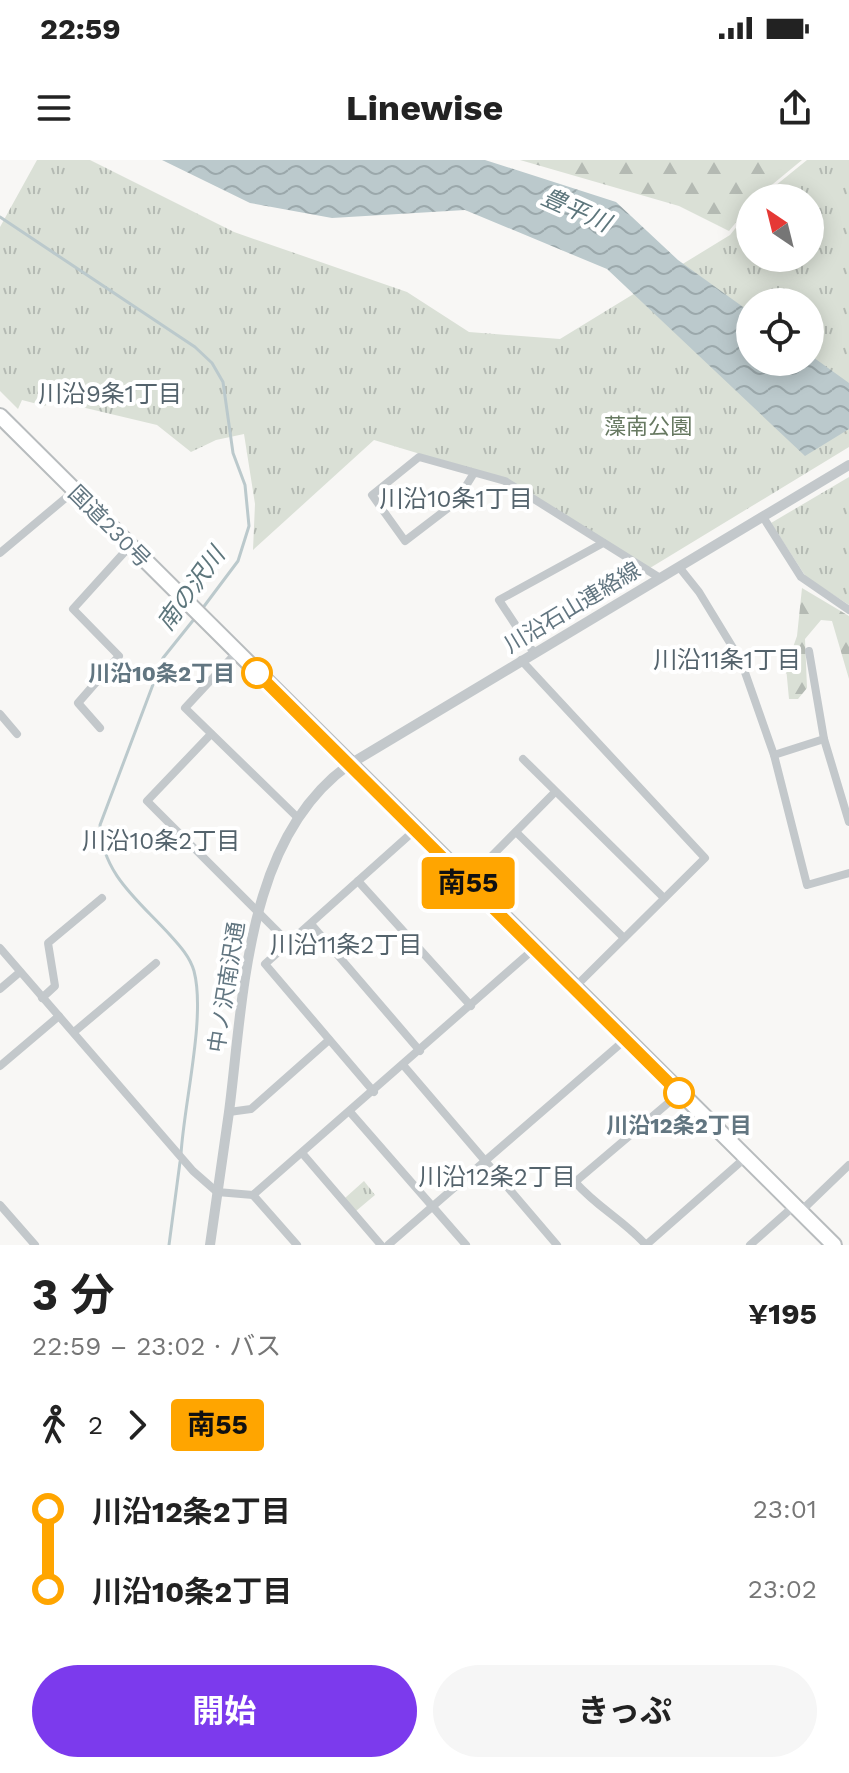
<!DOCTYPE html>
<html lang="ja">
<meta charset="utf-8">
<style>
body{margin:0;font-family:"Work Sans","Noto Sans JP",sans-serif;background:#f6f6f6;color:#222;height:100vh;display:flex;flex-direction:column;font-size:30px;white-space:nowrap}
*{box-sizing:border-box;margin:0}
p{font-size:26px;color:#767676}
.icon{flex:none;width:44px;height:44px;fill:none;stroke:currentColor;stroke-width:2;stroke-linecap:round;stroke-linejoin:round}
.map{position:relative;height:1085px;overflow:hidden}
.panel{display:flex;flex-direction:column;background:#fff;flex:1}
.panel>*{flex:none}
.badge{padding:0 16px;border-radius:6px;font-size:28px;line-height:52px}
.needle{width:52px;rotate:325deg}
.buttons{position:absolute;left:736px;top:24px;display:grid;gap:16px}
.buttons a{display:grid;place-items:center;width:88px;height:88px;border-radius:50%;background:#fff;box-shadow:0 4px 20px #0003;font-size:40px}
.map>.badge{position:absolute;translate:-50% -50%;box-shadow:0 0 0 4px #fff}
.legs{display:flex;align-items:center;gap:12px;height:88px;padding:0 32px;font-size:26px}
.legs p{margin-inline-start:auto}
.overview{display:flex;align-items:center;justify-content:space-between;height:136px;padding:0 32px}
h1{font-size:44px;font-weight:700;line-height:60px}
.button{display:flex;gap:16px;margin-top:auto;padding:16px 32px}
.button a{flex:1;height:92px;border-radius:48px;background:#7c3aed;color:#fff;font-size:32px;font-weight:700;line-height:92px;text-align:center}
.button a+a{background:#f6f6f6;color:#222}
ul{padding:0 32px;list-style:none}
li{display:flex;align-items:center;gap:28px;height:80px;font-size:30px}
li i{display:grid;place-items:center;width:12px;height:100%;margin:0 10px;background:currentColor}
li i::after{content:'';width:20px;height:20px;margin:-10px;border:6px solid;border-radius:50%;background:#fff}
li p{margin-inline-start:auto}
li:first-child i{background:linear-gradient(#0000 50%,currentColor 0)}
li:last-child i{background:linear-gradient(currentColor 50%,#0000 0)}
.status{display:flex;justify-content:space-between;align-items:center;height:56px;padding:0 40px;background:#fff;direction:ltr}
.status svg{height:22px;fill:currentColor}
header{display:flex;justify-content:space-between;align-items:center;height:104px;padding:0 32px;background:#fff;font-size:36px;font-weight:700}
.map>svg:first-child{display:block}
.grass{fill:url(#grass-tufts);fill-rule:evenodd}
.forest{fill:url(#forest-firs)}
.water{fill:url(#water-waves)}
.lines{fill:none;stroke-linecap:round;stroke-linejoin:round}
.stream{stroke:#bbc9cc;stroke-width:3}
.trunk-casing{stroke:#b8bcbe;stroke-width:18}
.minor{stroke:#c3c8cb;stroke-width:8}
.tertiary{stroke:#c3c8cb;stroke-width:10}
.trunk{stroke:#fff;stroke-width:14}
.line-1-casing{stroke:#fff;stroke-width:18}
.line-1{stroke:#ffa500;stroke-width:12}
.stop-1-dot{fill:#fff;stroke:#ffa500;stroke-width:4}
.labels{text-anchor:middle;stroke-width:8;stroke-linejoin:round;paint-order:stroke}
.park-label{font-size:22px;fill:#677961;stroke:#fff}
.street-label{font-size:22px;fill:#627681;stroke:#fff}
.stop-label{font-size:22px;font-weight:bold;fill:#627681;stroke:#fff;text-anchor:end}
.water-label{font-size:24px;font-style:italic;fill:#5d767c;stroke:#fff}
.neighbourhood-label{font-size:24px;fill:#54636c;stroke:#fff}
</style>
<div class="status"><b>22:59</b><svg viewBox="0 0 49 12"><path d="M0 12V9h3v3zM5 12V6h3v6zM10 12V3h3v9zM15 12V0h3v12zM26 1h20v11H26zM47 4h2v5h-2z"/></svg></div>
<header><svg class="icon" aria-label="menu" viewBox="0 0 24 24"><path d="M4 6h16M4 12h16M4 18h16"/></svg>Linewise<svg class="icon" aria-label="share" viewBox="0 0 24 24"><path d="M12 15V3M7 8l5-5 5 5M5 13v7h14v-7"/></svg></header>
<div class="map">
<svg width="849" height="1085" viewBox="0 0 849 1085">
<defs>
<pattern id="grass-tufts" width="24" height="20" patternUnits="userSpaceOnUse" patternTransform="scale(2)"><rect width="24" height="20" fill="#dae0d6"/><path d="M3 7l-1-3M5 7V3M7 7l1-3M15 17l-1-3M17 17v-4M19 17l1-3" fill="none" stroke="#b4bab3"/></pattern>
<pattern id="forest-firs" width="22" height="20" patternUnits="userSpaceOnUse" patternTransform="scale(2)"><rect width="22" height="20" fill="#dae0d6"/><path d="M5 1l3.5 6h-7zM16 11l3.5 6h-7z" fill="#b4bab3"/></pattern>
<pattern id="water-waves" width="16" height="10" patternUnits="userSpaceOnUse" patternTransform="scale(2)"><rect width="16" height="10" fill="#bbc9cc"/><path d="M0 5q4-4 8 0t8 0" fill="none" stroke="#9ba8ab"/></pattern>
</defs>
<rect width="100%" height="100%" fill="#f8f7f5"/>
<g class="grass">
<path d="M37 0H90L234 72 407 132 469 172 560 179 730 75 750 50V98H810V38H760L807 0H849V287L650 408 506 320 374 280 253 390 255 344 244 274 216 280 191 292 157 265 52 240 45 246 22 240 18 249 0 231V67ZM750 142H810V202H750Z"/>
<polygon points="849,317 849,445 806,417 771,363"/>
<polygon points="364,1021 375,1035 356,1051 345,1038"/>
</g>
<g class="forest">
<polygon points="520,0 802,0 756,38 750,38 750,45 729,71 679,46"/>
<polygon points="802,428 849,456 849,519 832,461 821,460 805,479 807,528 798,539 789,539 786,507 797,476"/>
</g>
<polygon class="water" points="162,0 485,0 616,42 678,100 750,152 750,202 810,202 810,195 849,223 849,269 805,296 607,109 465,50 332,58 250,43"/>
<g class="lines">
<g class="stream">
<polyline points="0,57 195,187 212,203 223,222 233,293 245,325 249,366 238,401 202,449"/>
<path d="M181 994C184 943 206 857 194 811 190 797 180 786 170 775 138 740 102 714 100 665L163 498 195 458"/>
<polyline points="169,1085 180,1002"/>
</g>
<defs>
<polyline id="trunk" points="0,256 834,1085"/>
</defs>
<use href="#trunk" class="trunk-casing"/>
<g class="minor">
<polyline points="474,313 456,342 405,381 372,335 419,297 505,321 660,418"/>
<polyline points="763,357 801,417 849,450"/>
<polyline points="0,393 74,331"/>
<polyline points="679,407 699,432 741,501 774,595 807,725 849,713"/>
<polyline points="809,491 824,579 849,662"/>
<polyline points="236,493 185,548 297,657"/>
<polyline points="534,493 499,440 603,383"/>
<polyline points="521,500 705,698 575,827"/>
<polyline points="0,554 17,574"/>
<polyline points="100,568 78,543 119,496 73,449 130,386"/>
<polyline points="211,574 147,641 289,783"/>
<polyline points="774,595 824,579"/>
<polyline points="523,599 664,738"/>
<polyline points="516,672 624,778"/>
<polyline points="358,721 471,846"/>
<polyline points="467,721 555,632"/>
<polyline points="311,764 420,891"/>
<polyline points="0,788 193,1011 217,1032 253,1035 535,788"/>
<polyline points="0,829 20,812"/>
<polyline points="42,838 55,826 48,783 102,738"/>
<polyline points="74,872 156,803"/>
<polyline points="0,906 59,856"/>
<polyline points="404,906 557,1085"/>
<polyline points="374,932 265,804 415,670"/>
<polyline points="229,952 251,949 329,880"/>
<polyline points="350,952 466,1085"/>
<polyline points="302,993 381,1085"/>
<polyline points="253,1035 297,1085"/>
<polyline points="0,1045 35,1085"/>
<polyline points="800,1052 849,1005"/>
<polyline points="388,1085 626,879"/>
<path d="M646 1085C622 1059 598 1048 575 1022L680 933"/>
<polyline points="646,1085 745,998"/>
<polyline points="750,1085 794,1046"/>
</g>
<path class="tertiary" d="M210 1085C216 1041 223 996 229 952 244 836 245 678 350 604L849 305"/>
<use href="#trunk" class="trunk"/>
</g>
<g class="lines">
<defs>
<polyline id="line-1" points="257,513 679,933"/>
</defs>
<use href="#line-1" class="line-1-casing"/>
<use href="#line-1" class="line-1"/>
</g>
<g class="stop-1-dot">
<circle cx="257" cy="513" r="14"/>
<circle cx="679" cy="933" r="14"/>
</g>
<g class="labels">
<g class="park-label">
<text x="648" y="274">藻南公園</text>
</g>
<g class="street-label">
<text transform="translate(110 366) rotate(45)" y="8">国道230号</text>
<text transform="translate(572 447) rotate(-31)" y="8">川沿石山連絡線</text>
<text transform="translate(226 827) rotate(-81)" y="8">中ノ沢南沢通</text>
</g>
<g class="stop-label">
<text x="235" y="521">川沿10条2丁目</text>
<text x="679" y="973" text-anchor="middle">川沿12条2丁目</text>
</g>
<g class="water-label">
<text transform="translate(576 50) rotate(24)" y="8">豊平川</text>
<text transform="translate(191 429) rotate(-54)" y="8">南の沢川</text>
</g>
<g class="neighbourhood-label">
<text x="110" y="242">川沿9条1丁目</text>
<text x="456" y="347">川沿10条1丁目</text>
<text x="727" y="508">川沿11条1丁目</text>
<text x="161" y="689">川沿10条2丁目</text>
<text x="346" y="793">川沿11条2丁目</text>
<text x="497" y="1025">川沿12条2丁目</text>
</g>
</g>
</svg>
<div class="buttons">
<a><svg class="needle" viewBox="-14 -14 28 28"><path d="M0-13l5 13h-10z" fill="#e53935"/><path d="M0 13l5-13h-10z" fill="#767676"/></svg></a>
<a><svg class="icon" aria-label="locate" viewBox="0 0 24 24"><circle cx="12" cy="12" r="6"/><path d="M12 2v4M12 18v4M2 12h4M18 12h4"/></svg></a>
</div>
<b class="badge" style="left:468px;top:723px;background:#ffa500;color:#111">南55</b>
</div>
<section class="panel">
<div class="overview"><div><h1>3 分</h1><p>22:59 – 23:02 · バス</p></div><b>¥195</b></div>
<div class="legs"><svg class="icon" aria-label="walk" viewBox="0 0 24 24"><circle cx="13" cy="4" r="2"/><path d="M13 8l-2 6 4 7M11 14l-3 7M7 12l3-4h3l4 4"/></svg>2<svg class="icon" aria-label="forward" viewBox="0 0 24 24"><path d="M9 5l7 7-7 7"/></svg><b class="badge" style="background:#ffa500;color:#111">南55</b></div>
<ul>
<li><i style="color:#ffa500"></i><b>川沿12条2丁目</b><p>23:01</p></li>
<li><i style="color:#ffa500"></i><b>川沿10条2丁目</b><p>23:02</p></li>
</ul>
<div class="button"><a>開始</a><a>きっぷ</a></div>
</section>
